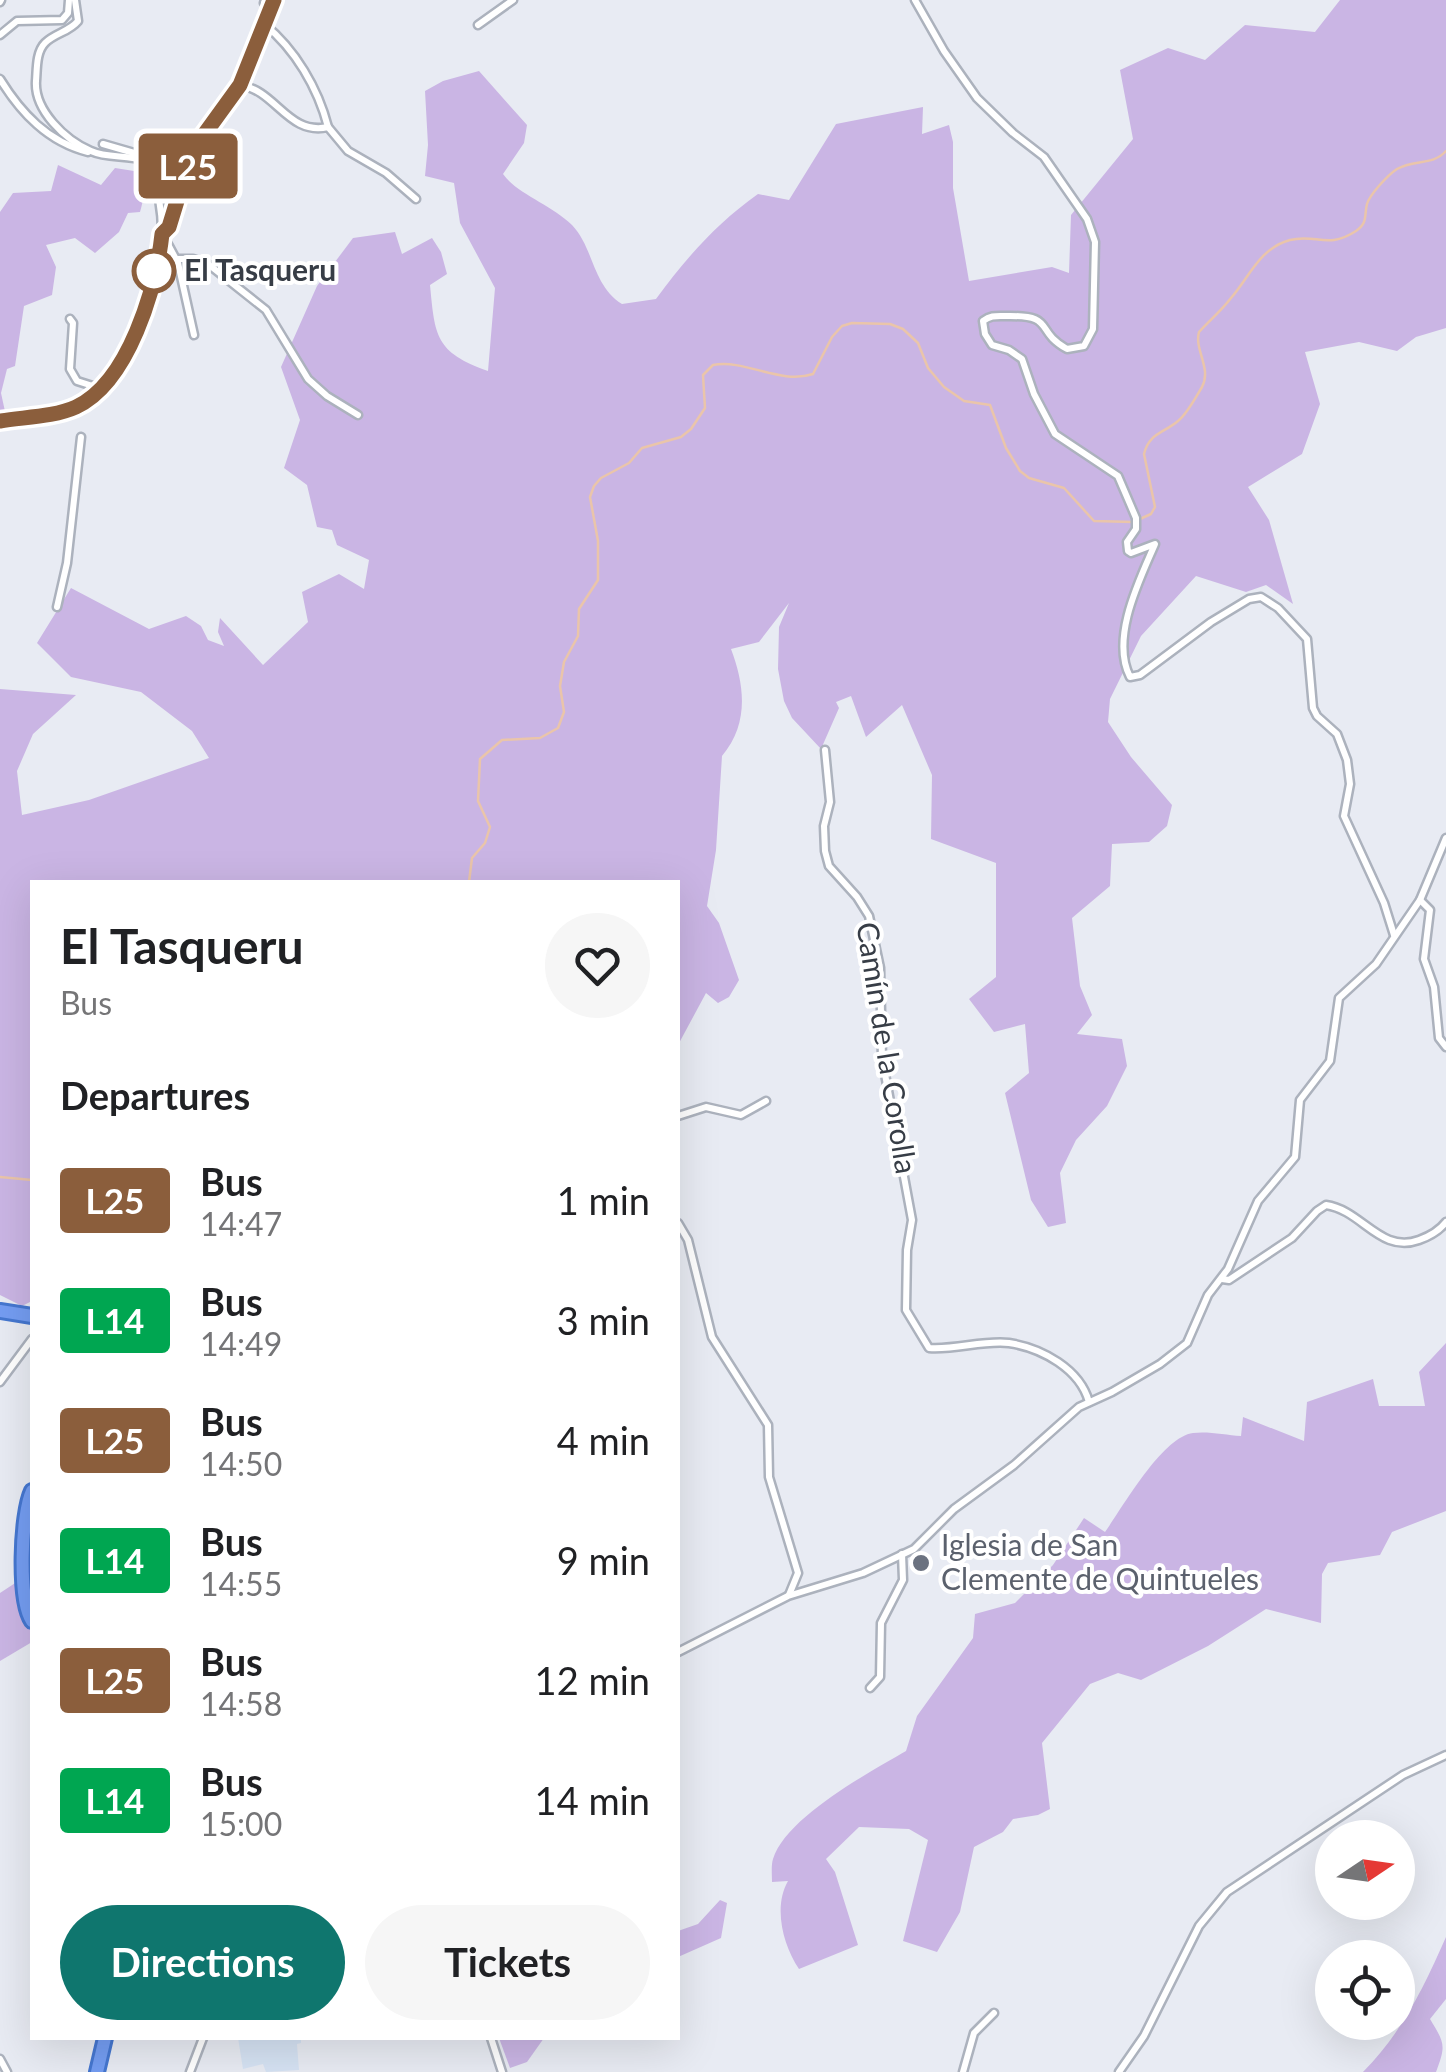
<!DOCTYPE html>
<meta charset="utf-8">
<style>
body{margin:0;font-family:Lato,sans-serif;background:#f6f6f6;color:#202124;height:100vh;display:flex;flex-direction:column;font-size:38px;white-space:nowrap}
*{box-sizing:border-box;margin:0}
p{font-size:32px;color:#757577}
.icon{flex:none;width:55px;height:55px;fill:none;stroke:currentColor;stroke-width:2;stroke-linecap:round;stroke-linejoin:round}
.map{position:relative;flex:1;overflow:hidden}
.details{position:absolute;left:30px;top:880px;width:650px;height:1160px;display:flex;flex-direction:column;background:#fff;border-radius:0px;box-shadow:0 10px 40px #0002}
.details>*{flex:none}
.badge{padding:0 20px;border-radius:8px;font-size:35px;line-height:65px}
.needle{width:65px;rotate:77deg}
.controls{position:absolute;left:1315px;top:1820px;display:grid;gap:20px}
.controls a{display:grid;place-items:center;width:100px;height:100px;border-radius:50%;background:#fff;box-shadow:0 10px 40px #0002;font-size:50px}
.map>.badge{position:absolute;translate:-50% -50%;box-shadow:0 0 0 5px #fff}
h2{padding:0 30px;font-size:38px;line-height:90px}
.round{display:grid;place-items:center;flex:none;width:105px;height:105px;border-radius:52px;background:#f6f6f6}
.overview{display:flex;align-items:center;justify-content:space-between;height:170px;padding:0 30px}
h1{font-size:48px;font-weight:700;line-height:75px}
.primary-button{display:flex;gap:20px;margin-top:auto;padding:20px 30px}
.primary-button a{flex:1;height:115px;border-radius:60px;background:#0f766e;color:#fff;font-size:40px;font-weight:700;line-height:115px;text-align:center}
.primary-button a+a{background:#f6f6f6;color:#202124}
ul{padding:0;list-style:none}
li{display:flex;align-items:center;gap:30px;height:120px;padding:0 30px}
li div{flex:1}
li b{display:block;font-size:38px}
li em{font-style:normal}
li .badge{min-width:110px;font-weight:700;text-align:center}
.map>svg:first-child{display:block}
.commercial{fill:#d5e2f3}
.green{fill:#cab5e4}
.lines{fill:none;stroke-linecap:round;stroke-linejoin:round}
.stream{stroke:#eac5aa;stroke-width:2.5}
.minor-casing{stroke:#acb2bd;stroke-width:11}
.highway-casing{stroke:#4577d0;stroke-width:18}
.minor{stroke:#fff;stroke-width:6}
.highway{stroke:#749df2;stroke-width:12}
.line-casing{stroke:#fff;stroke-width:22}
.line{stroke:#8b5e3c;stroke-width:15}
.stop-dot{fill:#fff;stroke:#8b5e3c;stroke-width:5}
.worship-dot{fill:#6b7280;stroke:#fff;stroke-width:4}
.labels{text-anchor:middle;stroke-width:8;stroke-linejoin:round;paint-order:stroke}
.stop-label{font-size:30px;font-weight:bold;fill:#373d46;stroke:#fff;text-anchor:start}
.street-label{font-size:30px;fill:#373d46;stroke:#fff}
.worship-label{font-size:30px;fill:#5b616d;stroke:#fff;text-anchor:start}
</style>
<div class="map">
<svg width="1446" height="2072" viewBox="0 0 1446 2072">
<rect width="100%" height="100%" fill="#e8ebf3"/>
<polygon class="commercial" points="238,2038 301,2038 301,2043 297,2044 299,2070 266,2072 263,2064 243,2069"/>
<g class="green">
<path d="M1340 0H1446V328L1416 337 1397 351 1359 342 1305 352 1320 404 1302 454 1248 487 1269 520 1293 604 1266 585 1246 592 1196 576 1141 636 1110 699 1108 722 1131 757 1172 805 1167 826 1149 842 1112 844 1110 886 1072 918 1080 986 1092 1015 1077 1034 1122 1039 1127 1066 1107 1106 1076 1140 1060 1173 1066 1223 1048 1227 1031 1200 1005 1093 1029 1073 1025 1024 994 1032 969 999 996 977V863L931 839 932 775 902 705 866 737 851 696 836 702 839 708 821 749 792 718 784 701 778 669 779 627 789 603 759 642 731 649C745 686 749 724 722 756L716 850 707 906 719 923 739 980 729 997 718 1003 706 993 678 1045V882H32V1301L22 1306 0 1295V689L76 695 33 734 17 771 22 815 89 800 209 758 192 731 141 692 71 677 37 643 71 588 149 629 186 616 201 626 208 640 224 646 218 632 220 618 263 665 308 622 302 592 339 574 364 589 369 560 337 545 332 530 317 527 307 485 284 468 300 420 281 367 317 286 353 238 395 232 402 254 432 238 441 252 447 274 430 285C435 336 435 352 488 371L495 288 460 223 454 183 425 176 428 145 425 91 443 81 479 71 527 125 524 143 503 174C517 194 552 205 572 225 594 248 592 285 622 304L656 299C686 258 717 223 758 194L789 200 836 124 923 107 922 134 949 125 953 142V188L969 281 1052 267 1069 273 1071 215 1133 139 1120 70 1168 48 1205 60 1245 25 1315 32Z"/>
<path d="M58 165 101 185 115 168 134 171C146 185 145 194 140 212L128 213 119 232 95 253 75 238 46 245 56 267 52 295 24 306 15 366 7 369 1 393 6 416 0 417V212L13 193 51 191Z"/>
<path d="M1446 1343V1511L1392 1532 1380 1555 1328 1563 1322 1574 1321 1623 1266 1609 1208 1646 1141 1680 1118 1673 1090 1684 1042 1743 1050 1809 1038 1815 1013 1819 1003 1832 974 1847 960 1912 937 1952 903 1941 928 1840 909 1829 859 1827 826 1859 835 1872 858 1945 799 1969C783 1945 773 1907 788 1881L772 1882C772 1875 771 1865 773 1859 786 1817 870 1772 906 1751L917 1716 973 1638 975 1614 1015 1603 1053 1565 1084 1518 1105 1532C1123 1507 1162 1437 1193 1433 1208 1431 1226 1435 1241 1436L1243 1417 1304 1441 1307 1402 1373 1379 1379 1406H1425L1419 1372Z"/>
<polygon points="32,1572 32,1642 0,1661 0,1593"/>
<polygon points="720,1900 727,1903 721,1938 678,1957 678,1931 698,1924"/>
<path d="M1446 1937V1999L1430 2019C1445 2044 1446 2045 1436 2072H1363C1403 2031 1423 1989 1446 1937Z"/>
<polygon points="499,2038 544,2038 527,2062 510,2068"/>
</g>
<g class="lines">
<g class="stream">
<path d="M1140 519 1151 514 1155 507 1144 454C1149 433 1164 433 1178 421 1187 414 1196 397 1202 387 1212 368 1194 350 1199 332 1210 320 1222 310 1231 298 1250 276 1260 248 1290 240 1316 233 1327 250 1356 231 1368 223 1364 216 1367 204 1370 194 1388 175 1397 169 1414 159 1433 166 1446 151"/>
<path d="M469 882 472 858 485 843 490 827 478 801 480 759 502 740 540 738 558 728 564 712 560 686 564 662 578 636 579 609 598 580V541L590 497 594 486 601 478 629 463 642 448 681 437 691 429 705 408 703 375 713 365C746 359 780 385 813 374L832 337 842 326 852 323 890 324 903 329 918 343 928 368 944 387 964 401 990 405 1006 448 1020 471 1029 478 1064 488 1094 521 1133 522"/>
<polyline points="0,1177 32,1180"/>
</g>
<defs>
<g id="minor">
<path d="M915 0 944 51 977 98 1013 133 1044 157 1087 219 1095 242 1093 329 1084 346 1067 349C1033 330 1057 315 1006 316 996 316 991 315 983 321L985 334 992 345 1009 350 1022 359 1034 394 1055 434 1118 476 1136 518V529L1127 542 1128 551 1131 553 1155 544C1140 579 1110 638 1130 677L1140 675 1211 622 1249 599 1261 597 1278 608 1307 639 1313 708 1317 716 1337 734 1347 760 1350 784 1344 816 1384 903 1394 935"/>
<polyline points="0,2 1,0"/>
<polyline points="264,3 265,0"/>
<path d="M264 24C295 49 318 88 328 127"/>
<polyline points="478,25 513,0"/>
<polyline points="0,35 17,21 62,20 68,13 69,0"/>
<path d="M0 79C21 113 48 142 88 152"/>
<path d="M240 85C276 90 288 136 328 127L348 151 386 173 416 199"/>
<polyline points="103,144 148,157"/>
<polyline points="147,158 189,163"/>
<polyline points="163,233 169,227 189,163 240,85 274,0"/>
<polyline points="163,235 178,263 194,335"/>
<polyline points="176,259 193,259 208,264 266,310 308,379 327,396 358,415"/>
<polyline points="70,319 73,323 70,369 77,381 99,388"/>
<path d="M0 421 69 409 88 399 99 388 132 348 161 245C164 221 159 181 145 161 128 154 108 159 91 151 65 140 34 110 36 81 37 69 36 52 45 43 55 33 69 32 78 21L75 0"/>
<polyline points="57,607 67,563 81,437"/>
<path d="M825 750 830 802 824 826 825 851 829 866 857 897 869 916 880 968 882 1058 912 1220 907 1250 906 1310 929 1348C956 1350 983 1340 1009 1343 1042 1348 1080 1369 1089 1402"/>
<polyline points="1420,900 1430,910 1424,959 1434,987 1439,1038 1446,1047"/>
<polyline points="678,1116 706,1107 741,1115 766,1101"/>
<polyline points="678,1223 688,1240 712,1337 768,1425 769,1477 798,1573 789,1595"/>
<path d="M1222 1279 1229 1280 1292 1238 1317 1211 1326 1205C1362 1210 1380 1254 1419 1240 1430 1236 1439 1231 1446 1222"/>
<polyline points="0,1382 32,1339"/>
<polyline points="678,1652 788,1596 863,1573 914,1549 954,1509 1014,1465 1079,1407 1112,1392 1160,1364 1187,1343 1208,1295 1228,1269 1258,1201 1295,1157 1300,1100 1330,1061 1339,998 1376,964 1420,900 1446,838"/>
<polyline points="870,1688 880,1677 881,1623 903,1580 902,1554"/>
<polyline points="491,2038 502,2072"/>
<polyline points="0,2059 7,2072"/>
<polyline points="190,2072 203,2038"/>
<polyline points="963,2072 974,2033 994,2013"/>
<polyline points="1119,2072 1144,2036 1199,1926 1227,1892 1403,1775 1446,1755"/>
</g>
<g id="highway">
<polyline points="0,1311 32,1316"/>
<path d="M32 1491C21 1514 18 1601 32 1621"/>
<polyline points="97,2072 105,2038"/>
</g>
</defs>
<use href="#minor" class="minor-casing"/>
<use href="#highway" class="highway-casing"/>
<use href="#minor" class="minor"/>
<use href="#highway" class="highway"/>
</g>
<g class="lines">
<defs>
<path id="line" d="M0 421C24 417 54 417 76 407 129 382 156 288 162 234L169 227 189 162 198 143 240 85 274 0"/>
</defs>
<use href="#line" class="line-casing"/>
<use href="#line" class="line"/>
</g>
<circle class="stop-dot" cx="154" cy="271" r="20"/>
<circle class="worship-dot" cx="921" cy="1563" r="10"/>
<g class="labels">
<g class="stop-label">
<text x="184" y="281">El Tasqueru</text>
</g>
<g class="street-label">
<text transform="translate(886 1048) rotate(81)" y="10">Camín de la Corolla</text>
</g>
<g class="worship-label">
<text x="941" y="1556">Iglesia de San<tspan x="941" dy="34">Clemente de Quintueles</tspan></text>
</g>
</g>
</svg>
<div class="controls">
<a><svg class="needle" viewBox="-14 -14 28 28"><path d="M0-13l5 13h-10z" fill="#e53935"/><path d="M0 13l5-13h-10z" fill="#757577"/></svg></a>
<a><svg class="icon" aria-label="locate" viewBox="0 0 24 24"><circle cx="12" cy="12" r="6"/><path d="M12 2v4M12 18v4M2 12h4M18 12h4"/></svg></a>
</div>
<b class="badge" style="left:188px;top:166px;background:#8b5e3c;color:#fff">L25</b>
<section class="details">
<div class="overview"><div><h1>El Tasqueru</h1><p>Bus</p></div><a class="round"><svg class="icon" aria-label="heart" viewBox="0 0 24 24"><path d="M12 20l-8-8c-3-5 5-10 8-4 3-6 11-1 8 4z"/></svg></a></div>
<h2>Departures</h2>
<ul>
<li><span class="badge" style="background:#8b5e3c;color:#fff">L25</span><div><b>Bus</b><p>14:47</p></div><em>1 min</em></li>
<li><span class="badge" style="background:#00a651;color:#fff">L14</span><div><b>Bus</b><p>14:49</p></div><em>3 min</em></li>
<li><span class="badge" style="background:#8b5e3c;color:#fff">L25</span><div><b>Bus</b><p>14:50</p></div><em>4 min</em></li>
<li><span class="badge" style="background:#00a651;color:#fff">L14</span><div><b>Bus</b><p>14:55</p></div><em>9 min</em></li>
<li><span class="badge" style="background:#8b5e3c;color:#fff">L25</span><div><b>Bus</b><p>14:58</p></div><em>12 min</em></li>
<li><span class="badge" style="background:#00a651;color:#fff">L14</span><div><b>Bus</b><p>15:00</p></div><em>14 min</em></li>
</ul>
<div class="primary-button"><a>Directions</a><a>Tickets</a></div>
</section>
</div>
